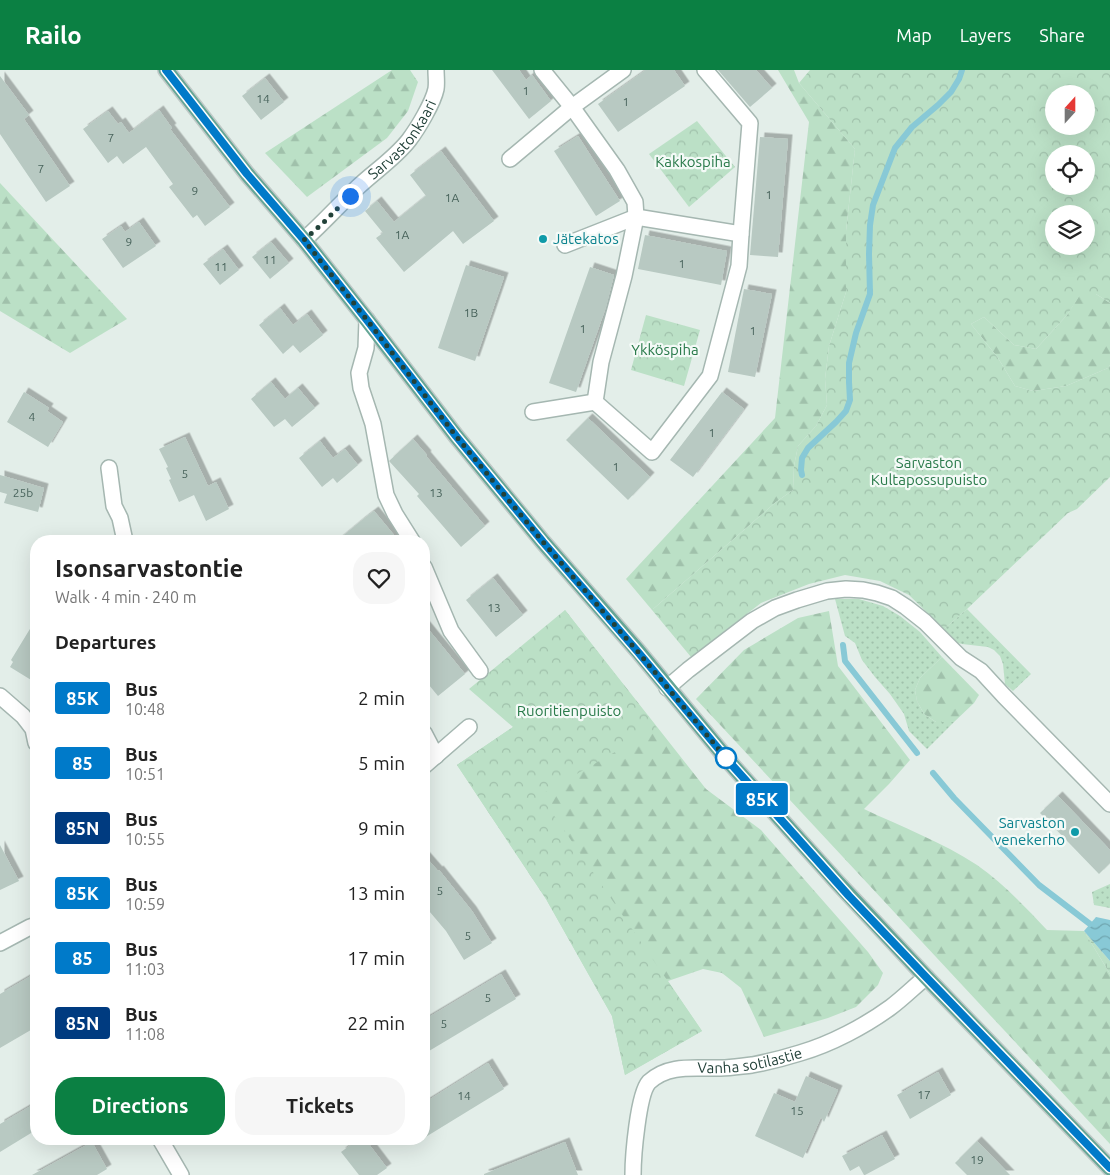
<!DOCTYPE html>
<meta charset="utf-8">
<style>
body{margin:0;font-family:Ubuntu,sans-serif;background:#f6f6f6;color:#222;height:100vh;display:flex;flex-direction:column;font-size:19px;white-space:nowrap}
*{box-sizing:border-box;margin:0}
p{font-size:16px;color:#767676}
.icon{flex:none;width:28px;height:28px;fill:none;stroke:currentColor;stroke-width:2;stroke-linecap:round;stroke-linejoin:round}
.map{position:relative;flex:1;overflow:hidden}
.sheet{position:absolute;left:30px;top:465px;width:400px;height:610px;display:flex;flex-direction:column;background:#fff;border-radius:20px;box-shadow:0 5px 20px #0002}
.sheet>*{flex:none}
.badge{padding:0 10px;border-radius:4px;font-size:18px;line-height:32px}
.needle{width:32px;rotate:21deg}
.fabs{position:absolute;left:1045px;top:15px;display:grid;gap:10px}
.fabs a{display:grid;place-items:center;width:50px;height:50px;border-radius:50%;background:#fff;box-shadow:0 5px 20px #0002;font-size:25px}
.you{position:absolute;width:25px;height:25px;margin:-12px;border:4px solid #fff;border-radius:50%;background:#1a73e8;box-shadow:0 0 0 8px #1a73e833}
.map>.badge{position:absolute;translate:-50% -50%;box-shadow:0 0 0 2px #fff}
h2{padding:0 25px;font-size:19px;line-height:45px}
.round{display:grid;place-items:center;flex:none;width:52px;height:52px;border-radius:20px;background:#f6f6f6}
.headline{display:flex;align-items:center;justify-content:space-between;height:85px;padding:0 25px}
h1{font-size:24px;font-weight:600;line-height:38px}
.button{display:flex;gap:10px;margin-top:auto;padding:10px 25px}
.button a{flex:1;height:58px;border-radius:20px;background:#0b8043;color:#fff;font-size:20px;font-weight:600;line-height:58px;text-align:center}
.button a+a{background:#f6f6f6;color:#222}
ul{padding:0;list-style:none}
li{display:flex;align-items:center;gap:15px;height:65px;padding:0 25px}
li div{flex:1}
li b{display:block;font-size:19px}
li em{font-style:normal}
li .badge{min-width:55px;font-weight:700;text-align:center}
header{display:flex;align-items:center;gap:30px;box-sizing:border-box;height:70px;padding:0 25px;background:#0b8043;color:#fff}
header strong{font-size:24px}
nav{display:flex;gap:28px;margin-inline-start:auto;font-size:18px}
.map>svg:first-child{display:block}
.grass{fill:url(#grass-dots)}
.forest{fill:url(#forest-firs)}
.wetland{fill:url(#wetland-marsh)}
.park{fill:url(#park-crowns);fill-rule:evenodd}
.water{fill:url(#water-waves)}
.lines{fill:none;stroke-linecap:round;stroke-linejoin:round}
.stream{stroke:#88c9d6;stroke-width:6}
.building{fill:#b8c9c2;filter:url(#shadow)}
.minor-casing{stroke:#a5b7b1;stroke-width:18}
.major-casing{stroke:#c1cac8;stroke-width:18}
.minor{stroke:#fff;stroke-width:15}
.major{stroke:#65a696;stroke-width:15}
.line-casing{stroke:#fff;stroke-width:11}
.line{stroke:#007ac9;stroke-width:8}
.walk{stroke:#224139;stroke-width:5;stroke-dasharray:0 9}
.culture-dot{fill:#0f9aa8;stroke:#f4faf7;stroke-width:2}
.stop-dot{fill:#fff;stroke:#007ac9;stroke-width:2.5}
.labels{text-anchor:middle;stroke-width:4.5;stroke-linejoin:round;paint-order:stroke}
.number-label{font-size:12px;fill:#48635b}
.street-label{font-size:15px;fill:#224139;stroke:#f4faf7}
.park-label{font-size:15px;fill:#297a4a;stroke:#f4faf7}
.culture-label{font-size:15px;fill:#0d838f;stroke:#f4faf7;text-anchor:start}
</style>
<header>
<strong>Railo</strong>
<nav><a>Map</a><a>Layers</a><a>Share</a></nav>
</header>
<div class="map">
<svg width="1110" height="1105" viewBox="0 0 1110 1105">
<defs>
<pattern id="grass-dots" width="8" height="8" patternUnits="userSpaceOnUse" patternTransform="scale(1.25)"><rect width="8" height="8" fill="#bbe0c6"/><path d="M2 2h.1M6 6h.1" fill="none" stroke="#a0c1ab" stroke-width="1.8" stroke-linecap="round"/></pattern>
<pattern id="forest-firs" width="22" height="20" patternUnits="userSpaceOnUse" patternTransform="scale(1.25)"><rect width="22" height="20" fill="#bbe0c6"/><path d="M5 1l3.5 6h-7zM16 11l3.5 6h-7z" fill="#a0c1ab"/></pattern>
<pattern id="wetland-marsh" width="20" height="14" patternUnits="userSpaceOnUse" patternTransform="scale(1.25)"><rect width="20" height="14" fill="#bbe0c6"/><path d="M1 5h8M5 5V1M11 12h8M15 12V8" fill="none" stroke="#a0c1ab"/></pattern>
<pattern id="park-crowns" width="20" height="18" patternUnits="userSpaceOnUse" patternTransform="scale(1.25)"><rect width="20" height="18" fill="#bbe0c6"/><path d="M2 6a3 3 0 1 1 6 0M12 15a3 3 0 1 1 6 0" fill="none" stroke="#a0c1ab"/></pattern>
<pattern id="water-waves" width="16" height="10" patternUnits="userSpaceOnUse" patternTransform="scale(1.25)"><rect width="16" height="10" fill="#88c9d6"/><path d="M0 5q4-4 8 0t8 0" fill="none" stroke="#6fa5af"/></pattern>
<filter id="shadow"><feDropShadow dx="4.5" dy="-4.5" stdDeviation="0" flood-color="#0004"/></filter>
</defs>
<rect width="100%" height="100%" fill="#e3eee9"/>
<g class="grass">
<polygon points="835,529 859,529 883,536 900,546 920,562 942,587 920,608 915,620 917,631 924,644 936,652 954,652 927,679 909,661 904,644 890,624 875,607 862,590 855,573 845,566"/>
<polygon points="967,539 1031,604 1013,621 1005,614 1003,594 1000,586 994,580 988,577 962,574 958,573 944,559"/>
<polygon points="1110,814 1110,838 1094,835 1092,822"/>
</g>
<g class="forest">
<polygon points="392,0 410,0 418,12 408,41 387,68 307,127 265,83"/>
<polygon points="778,0 794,0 799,13 855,79 846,161 846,222 829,276 825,309 827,335 816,356 798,376 794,396 793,420 776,432 652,540 626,509 775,348 809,52"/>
<polygon points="0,113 127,249 70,283 0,241"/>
<polygon points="1080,224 1096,224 1110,233 1110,295 1108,298 1066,316 1033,321 1015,316 998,288 971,254 984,247 1014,275 1036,279 1067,245"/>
<polygon points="565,540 706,719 761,760 868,882 883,903 878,915 856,937 828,948 764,967 741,918 722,903 703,899 668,911 702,961 625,1005 612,946 546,829 457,695 513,657"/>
<path d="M829 541 838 596 910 690 889 714 864 739C902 757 942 772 977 795 1003 813 1025 837 1047 860L1084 861 1110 904V1074L696 629 744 580 798 548Z"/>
<polygon points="942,587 979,625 974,633 954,652 936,652 924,644 917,631 915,620 920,608"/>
</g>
<polygon class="wetland" points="1084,861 1110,891 1110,904"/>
<g class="park">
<path d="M810 0H1110V233L1096 224 1080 225 1067 245 1036 279 1014 275 984 247 971 254 998 288 1015 316 1033 321 1066 316 1108 298 1110 295V407L1077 439 1068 443 967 539 944 559 909 525 880 511 845 505 809 514 761 533 691 587 652 540 776 432 793 420 794 396 798 376 816 356 827 335 825 309 829 276 846 222V161L855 79 799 13ZM1054 24H1086V56H1054ZM1054 84H1086V116H1054ZM1054 144H1086V176H1054Z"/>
<polygon points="697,51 735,97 689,137 649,84"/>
<polygon points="646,245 700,260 684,316 631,300"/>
<polygon points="565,540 657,658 540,725 702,961 625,1005 612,946 546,829 457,695 513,657 469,619"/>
</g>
<polygon class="water" points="1096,847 1110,850 1110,891 1084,861"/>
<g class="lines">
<g class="stream">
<polyline points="802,405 801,400 802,388 808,378 836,352 846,341 850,330 849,312 849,293 856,263 870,224 869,184 870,155 873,135 895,78 912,57 938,35 951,22 959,9 962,0"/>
<polyline points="843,575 845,591 917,683"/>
<polyline points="933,703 954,728 1039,815 1090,854"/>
</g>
</g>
<g class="building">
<polygon points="492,0 519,0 526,10 532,5 551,31 529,49"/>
<polygon points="646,0 674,0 685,16 618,62 598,34"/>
<polygon points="718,0 756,0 772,18 750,37"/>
<polygon points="0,6 29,45 24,49 70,116 46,132 0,64"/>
<polygon points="265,8 284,32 261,50 242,26"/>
<polygon points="159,40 172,58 170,59 230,137 205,156 197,145 193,148 169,117 173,114 146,77 123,94 117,86 108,93 83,59 108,41 118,54 121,52 129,63"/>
<polygon points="578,66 620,131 596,146 554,81"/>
<polygon points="760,67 788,69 778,187 750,185"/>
<polygon points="441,81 494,151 463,174 453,161 404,202 376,168 383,163 365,141 377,131 394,152 426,126 410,105"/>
<polygon points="139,152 156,176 123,198 102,169 121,156 125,162"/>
<polygon points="645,165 727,181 721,215 638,199"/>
<polygon points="271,172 289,193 270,209 252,187"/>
<polygon points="223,179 239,200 220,215 203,194"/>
<polygon points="466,195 504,207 475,291 438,278"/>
<polygon points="590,197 614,205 606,237 576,322 549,313"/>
<polygon points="744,219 772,224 755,307 728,302"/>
<polygon points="280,238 293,255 307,244 323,265 300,283 293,275 283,284 259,255"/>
<polygon points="271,312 285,329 298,318 315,338 292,357 285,349 274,357 251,329"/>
<polygon points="24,322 49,338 47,341 63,352 48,377 7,352"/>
<polygon points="722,322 744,339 693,407 670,390"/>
<polygon points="588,348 650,407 628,430 566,370"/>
<polygon points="185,367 208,416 216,412 229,439 206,451 194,425 179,432 169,410 171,409 166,398 168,397 159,379"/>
<polygon points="413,369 427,385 426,386 485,456 461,477 417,426 419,424 389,391"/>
<polygon points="320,371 333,388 345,379 358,395 337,413 333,408 322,417 299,388"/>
<polygon points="0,405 44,418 38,442 4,433 7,424 0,422"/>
<polygon points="374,441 399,471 337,471 361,451"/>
<polygon points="493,508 523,545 496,567 466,530"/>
<polygon points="36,549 36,613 10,597 13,592 11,590"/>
<polygon points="424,554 465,604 438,626 424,609"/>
<polygon points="1058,726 1110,780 1110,793 1099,804 1040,743"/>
<polygon points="0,775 19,811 0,820"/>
<polygon points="424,785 438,801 439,800 472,841 492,873 464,890 446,861 424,835"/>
<polygon points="501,904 516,929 424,984 424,950"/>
<polygon points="31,906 36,915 36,957 0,978 0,924"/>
<polygon points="488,993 504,1019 424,1068 424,1033"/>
<polygon points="938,1002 951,1025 910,1049 897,1025"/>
<polygon points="806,1006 838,1020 824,1052 821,1047 803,1088 755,1066 774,1023 795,1032"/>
<polygon points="36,1033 36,1060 0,1082 0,1054"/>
<polygon points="882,1065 895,1089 865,1105 864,1105 859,1096 850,1101 842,1086"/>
<polygon points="359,1069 365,1069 387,1098 377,1105 359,1105 341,1082"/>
<polygon points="977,1071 984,1078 1010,1105 967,1105 955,1093"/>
<polygon points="92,1072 107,1099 97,1105 32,1105"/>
<polygon points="565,1072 578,1105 484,1105 484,1104"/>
</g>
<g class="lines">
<defs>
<g id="minor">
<polyline points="542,0 572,37 617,100 635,132 636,147 624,206 601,292 595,332 652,382 710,306 739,196 741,164 750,53 705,0"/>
<polyline points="510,89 572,37 623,0"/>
<path id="s1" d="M304 170C323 153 340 134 358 117 375 101 395 88 409 70 418 58 433 33 436 19 437 13 436 6 436 0"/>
<polyline points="565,175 636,147 741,164"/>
<polyline points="367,250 366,278 359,303 361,318 373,354 386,425 395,444 412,471"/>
<polyline points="533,342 595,332"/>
<polyline points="109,398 114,436 120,448 125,471"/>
<polyline points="424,497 451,561 480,601"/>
<polyline points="667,618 688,600 752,551 775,538 797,530 827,521 846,519 863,520 877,523 892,528 906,537 925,552 961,588 981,601 1004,626 1110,734"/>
<polyline points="0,626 23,646 33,659 36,673"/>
<polyline points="424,663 436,686"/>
<polyline points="424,696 469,657"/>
<polyline points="0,873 30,857 36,855"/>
<polyline points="160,1069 181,1105"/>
<path id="s2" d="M633 1105C633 1087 638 1024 649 1012 669 993 697 999 721 998 731 998 742 996 752 995 768 992 784 988 800 983 831 974 865 956 891 937 903 928 914 917 926 907"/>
</g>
<polyline id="major" points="166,0 247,104 304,170 367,250 456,366 543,472 638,581 732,695 837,812 926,907 1110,1098"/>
</defs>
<use href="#minor" class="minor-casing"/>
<use href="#major" class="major-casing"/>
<use href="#minor" class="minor"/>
<use href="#major" class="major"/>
</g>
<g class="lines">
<defs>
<polyline id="line" points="166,0 247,104 304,170 367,250 456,366 543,472 638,582 732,695 849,826 926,907 1110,1098"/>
</defs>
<use href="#line" class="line-casing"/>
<use href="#line" class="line"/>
<polyline class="walk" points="350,126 322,154 304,170 367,250 456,366 543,472 638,582 726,688"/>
</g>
<g class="culture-dot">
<circle cx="543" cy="169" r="5"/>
<circle cx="1075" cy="762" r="5"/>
</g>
<circle class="stop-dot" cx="726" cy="688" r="10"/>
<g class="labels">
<g class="number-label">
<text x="526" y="25">1</text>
<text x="263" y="33">14</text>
<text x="626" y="36">1</text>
<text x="111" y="72">7</text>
<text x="41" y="103">7</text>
<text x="195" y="125">9</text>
<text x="769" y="129">1</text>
<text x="452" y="132">1A</text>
<text x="402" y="169">1A</text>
<text x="129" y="176">9</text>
<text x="270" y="194">11</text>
<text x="682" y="198">1</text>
<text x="221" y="201">11</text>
<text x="471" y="247">1B</text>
<text x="583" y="263">1</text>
<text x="753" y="265">1</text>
<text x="32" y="351">4</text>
<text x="712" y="367">1</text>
<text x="616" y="401">1</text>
<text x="185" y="408">5</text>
<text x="23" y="427">25b</text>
<text x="436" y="427">13</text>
<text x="494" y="542">13</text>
<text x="440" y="825">5</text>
<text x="468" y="870">5</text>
<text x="488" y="932">5</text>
<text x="444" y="958">5</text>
<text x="924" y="1029">17</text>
<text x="464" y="1030">14</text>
<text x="797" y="1045">15</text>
<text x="977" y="1094">19</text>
</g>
<g class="street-label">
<text dy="5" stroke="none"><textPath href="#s1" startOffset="141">Sarvastonkaari</textPath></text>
<text dy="5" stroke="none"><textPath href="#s2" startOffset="200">Vanha sotilastie</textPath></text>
</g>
<g class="park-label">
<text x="693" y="97">Kakkospiha</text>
<text x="665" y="285">Ykköspiha</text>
<text x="929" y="398">Sarvaston<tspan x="929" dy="17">Kultapossupuisto</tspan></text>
<text x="569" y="646">Ruoritienpuisto</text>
</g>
<g class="culture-label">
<text x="553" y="174">Jätekatos</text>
<text x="1065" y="758" text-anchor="end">Sarvaston<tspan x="1065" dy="17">venekerho</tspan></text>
</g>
</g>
</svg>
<div class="fabs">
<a><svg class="needle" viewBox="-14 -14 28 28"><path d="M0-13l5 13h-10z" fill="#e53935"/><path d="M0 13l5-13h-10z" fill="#767676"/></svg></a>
<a><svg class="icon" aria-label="locate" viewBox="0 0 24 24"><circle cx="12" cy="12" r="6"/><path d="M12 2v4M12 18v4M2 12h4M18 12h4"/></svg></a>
<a><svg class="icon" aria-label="layers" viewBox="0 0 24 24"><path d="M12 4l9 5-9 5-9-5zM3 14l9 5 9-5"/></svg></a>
</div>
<div class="you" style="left:350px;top:126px"></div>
<b class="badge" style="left:762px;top:729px;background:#007ac9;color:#fff">85K</b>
<section class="sheet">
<div class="headline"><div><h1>Isonsarvastontie</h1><p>Walk · 4 min · 240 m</p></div><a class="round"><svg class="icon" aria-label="heart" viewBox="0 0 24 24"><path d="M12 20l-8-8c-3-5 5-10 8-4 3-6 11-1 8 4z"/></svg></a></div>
<h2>Departures</h2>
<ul>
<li><span class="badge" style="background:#007ac9;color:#fff">85K</span><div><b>Bus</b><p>10:48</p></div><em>2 min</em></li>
<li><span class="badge" style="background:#007ac9;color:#fff">85</span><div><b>Bus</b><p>10:51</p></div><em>5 min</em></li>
<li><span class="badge" style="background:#003b80;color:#fff">85N</span><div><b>Bus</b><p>10:55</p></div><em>9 min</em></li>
<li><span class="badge" style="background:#007ac9;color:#fff">85K</span><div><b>Bus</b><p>10:59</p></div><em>13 min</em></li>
<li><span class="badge" style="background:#007ac9;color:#fff">85</span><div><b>Bus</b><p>11:03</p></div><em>17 min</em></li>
<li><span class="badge" style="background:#003b80;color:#fff">85N</span><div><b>Bus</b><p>11:08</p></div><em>22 min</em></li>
</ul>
<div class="button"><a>Directions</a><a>Tickets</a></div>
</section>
</div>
